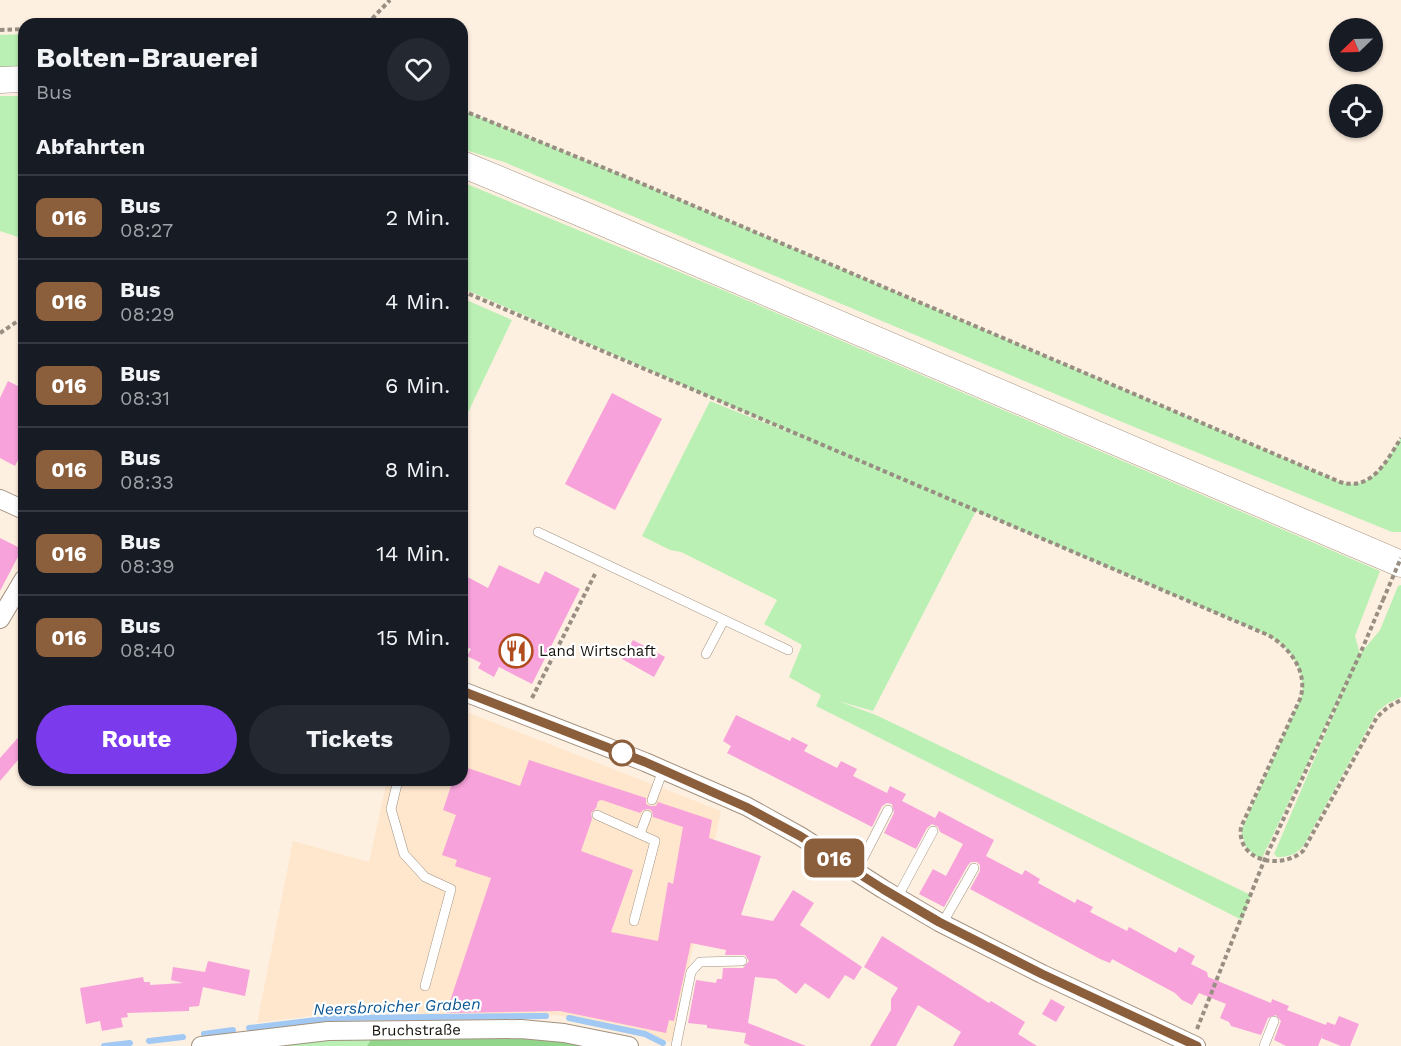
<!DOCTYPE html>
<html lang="de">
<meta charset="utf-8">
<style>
body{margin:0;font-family:"Work Sans",sans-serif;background:#242831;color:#f1f3f6;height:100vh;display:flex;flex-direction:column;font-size:22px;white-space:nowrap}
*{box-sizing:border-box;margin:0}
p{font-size:20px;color:#9ea1a6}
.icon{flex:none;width:33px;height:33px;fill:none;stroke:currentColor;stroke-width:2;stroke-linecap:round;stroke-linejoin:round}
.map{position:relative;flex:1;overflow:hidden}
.details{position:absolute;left:18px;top:18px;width:450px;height:768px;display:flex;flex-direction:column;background:#171b24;border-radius:18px;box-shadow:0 2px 4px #0004}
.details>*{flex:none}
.badge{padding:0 12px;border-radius:9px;font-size:21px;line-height:39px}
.needle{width:39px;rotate:247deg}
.controls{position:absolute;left:1329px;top:18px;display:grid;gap:12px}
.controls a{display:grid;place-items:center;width:54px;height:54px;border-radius:50%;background:#171b24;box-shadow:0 2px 4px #0004;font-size:30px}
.map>.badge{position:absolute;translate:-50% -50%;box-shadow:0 0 0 3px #fff}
h2{padding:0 18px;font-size:22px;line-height:54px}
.round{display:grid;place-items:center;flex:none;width:63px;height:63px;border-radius:32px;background:#242831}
.overview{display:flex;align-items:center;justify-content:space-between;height:102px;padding:0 18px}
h1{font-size:28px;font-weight:700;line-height:45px}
.cta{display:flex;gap:12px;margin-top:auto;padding:12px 18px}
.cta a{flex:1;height:69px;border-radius:36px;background:#7c3aed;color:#fff;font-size:24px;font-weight:700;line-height:69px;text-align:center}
.cta a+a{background:#242831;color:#f1f3f6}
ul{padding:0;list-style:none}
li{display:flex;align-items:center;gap:18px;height:84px;padding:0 18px;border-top:2px solid #363941}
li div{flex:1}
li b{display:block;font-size:22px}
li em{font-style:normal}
li .badge{min-width:66px;font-weight:700;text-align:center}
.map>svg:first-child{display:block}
.built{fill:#ffe7ce}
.green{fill:#bbf0b5}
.forest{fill:#92d68c}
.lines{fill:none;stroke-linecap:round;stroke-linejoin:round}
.stream{stroke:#a1c9f3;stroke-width:6}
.building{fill:#f7a2da;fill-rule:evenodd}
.service-casing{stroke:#a1917f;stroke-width:10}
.minor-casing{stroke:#a1917f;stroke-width:20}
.secondary-casing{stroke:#a1917f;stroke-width:27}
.path{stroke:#988e82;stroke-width:4;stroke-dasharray:4.5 3;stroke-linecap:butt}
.service{stroke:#fff;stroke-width:9}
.minor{stroke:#fff;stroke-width:18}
.secondary{stroke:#fff;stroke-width:26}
.path-bridge{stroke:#988e82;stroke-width:4;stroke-dasharray:4.5 3;stroke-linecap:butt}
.line-casing{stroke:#fff;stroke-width:14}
.line{stroke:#8b5e3c;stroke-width:9}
.stop-dot{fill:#fff;stroke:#8b5e3c;stroke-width:3}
.labels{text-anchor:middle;stroke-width:4.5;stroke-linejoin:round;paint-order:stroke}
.poi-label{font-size:15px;fill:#151009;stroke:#fff;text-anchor:start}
.street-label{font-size:15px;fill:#151009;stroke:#fff}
.water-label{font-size:16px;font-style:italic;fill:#095593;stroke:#fff}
</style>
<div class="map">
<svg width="1401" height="1046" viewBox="0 0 1401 1046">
<rect width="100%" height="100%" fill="#fef0e1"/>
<polygon class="built" points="462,710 721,811 673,1043 621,1025 555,1015 333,1013 257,1023 293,841 369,862 387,780 462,780"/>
<g class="green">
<polygon points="24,34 24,69 0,70 0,35"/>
<polygon points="0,96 24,96 24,239 0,231"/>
<path d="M462 110 631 179 1340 482C1372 492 1387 460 1401 438V532H1392L1122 422 504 162 462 149Z"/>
<path d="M462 182 723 290 1380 571 1355 636 1360 654 1380 630 1398 586 1401 585V697L1387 704 1377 712 1304 845C1296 855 1289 857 1277 857L1274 854 1351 673 1261 860 1246 848 1241 831 1302 695C1305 669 1290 647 1268 635L976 511 873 711 838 701 876 715 1251 895 1242 920 816 706 821 695 789 677 802 645 764 624 777 600 681 552 670 550 642 536 710 401 811 441 462 288Z"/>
<polygon points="462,298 512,320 462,425"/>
<polygon points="373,1036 367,1046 251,1046"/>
</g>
<polygon class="forest" points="373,1036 557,1037 605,1046 367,1046"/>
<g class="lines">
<g class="stream">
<polyline points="569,1018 645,1034 663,1043"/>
<polyline points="249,1028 333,1018 546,1016"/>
<polyline points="204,1034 233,1030"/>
<polyline points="149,1041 183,1037"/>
<polyline points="104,1046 130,1043"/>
</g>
</g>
<g class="building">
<polygon points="8,381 24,389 24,448 15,466 0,458 0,398"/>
<polygon points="612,393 662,419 615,510 565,484"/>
<polygon points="0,538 22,549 0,591"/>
<polygon points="499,565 539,584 545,571 580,589 532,684 499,667 494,677 478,668 481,663 467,656 471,649 462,645 462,574 488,588"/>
<polygon points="633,640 665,657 654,677 622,659"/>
<polygon points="736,715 790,741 792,737 808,745 804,751 837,768 841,761 857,769 853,776 887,793 890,786 906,794 902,801 935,818 933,822 939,811 994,840 986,856 1022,875 1025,870 1040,879 1038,883 1075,903 1077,899 1093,907 1090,912 1127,931 1129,927 1176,953 1179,947 1195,956 1191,964 1207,972 1208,977 1271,1003 1272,999 1289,1006 1287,1010 1326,1025 1327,1022 1335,1025 1339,1016 1359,1024 1350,1046 1341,1046 1321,1038 1325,1029 1318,1046 1286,1046 1274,1040 1281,1021 1276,1015 1268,1018 1261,1035 1231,1026 1229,1022 1220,1018 1226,1004 1199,993 1192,1005 1182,1000 1175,993 1112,959 1110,963 1100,959 970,889 980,871 980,865 977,862 971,862 968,865 944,907 919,894 933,869 946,876 963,844 940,832 938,827 932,824 927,828 916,849 884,833 894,813 892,804 887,803 882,806 872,827 727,753 731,746 723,741"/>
<polygon points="24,731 24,753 0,781 0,758"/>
<path d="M529 760 646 798V804L650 806H656L658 802 712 820 709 838 761 856 741 915 773 921 793 890 814 903 800 925 862 967 854 980 845 975 829 999 805 983 796 994 776 979 755 977 748 1023 806 1046H751L744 1043 746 1033 707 1028V1025L688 1023 696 980 716 983 717 979H722L723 968H743L749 961 745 955H725L726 950 691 943 674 1021 669 1020 666 1033 560 1011 446 1013 491 878 455 866 457 860 442 855 456 815 443 810 453 780H462V766L520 786ZM602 800 640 813 643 810 649 809 652 811 653 817 683 827 673 884 668 882 658 941 611 932 633 870 581 851 592 819 591 813 596 808 598 801Z"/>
<polygon points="882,936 989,1003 991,1001 1025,1022 1018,1034 1037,1046 953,1046 961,1032 918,1005 896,1046 870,1046 891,1010 891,999 898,988 864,967"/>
<polygon points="208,961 250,970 245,996 203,987 199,1006 189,1007 189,1011 127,1013 128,1017 121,1018 123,1027 102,1031 100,1021 86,1024 80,988 143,977 144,982 150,982 150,985 183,983 171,980 173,967 205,972"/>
<polygon points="1051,999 1065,1007 1056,1022 1042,1014"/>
</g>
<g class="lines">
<defs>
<g id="service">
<polyline points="538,532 788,650"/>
<polyline points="706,654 724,620"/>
<polyline points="398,780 391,809 404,854 425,877 451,889 425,986"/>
<polyline points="652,800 663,770"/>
<polyline points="597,815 655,841 634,921"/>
<polyline points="640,834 647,815"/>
<polyline points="856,872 888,810"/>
<polyline points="897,898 933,831"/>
<polyline points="942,924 974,868"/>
<polyline points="676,1046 691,972 700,962 742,961"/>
<polyline points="1264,1046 1274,1021"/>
</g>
<g id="minor">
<polyline points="0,499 24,510"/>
<polyline points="0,619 24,579"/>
<polyline points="462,691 645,762 746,806 800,836 883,889 939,922 1042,974 1196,1046"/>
<path id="s1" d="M201 1046 328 1031 521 1029 564 1033 629 1046"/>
</g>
<g id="secondary">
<polyline points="0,80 24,79"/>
<polyline points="462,164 580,213 1401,564"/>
</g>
</defs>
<use href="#service" class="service-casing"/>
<use href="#minor" class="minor-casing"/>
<use href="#secondary" class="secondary-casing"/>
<g class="path">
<polyline points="367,24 390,0"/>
<polyline points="0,30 24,29"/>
<path d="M462 110 631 179 1340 482C1372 492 1387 460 1401 438"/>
<path d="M462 291 1268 635C1290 647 1309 673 1300 699L1241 827C1236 862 1282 870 1303 851L1377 717 1388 707 1401 700"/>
<polyline points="0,333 24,317"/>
<polyline points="532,698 595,574"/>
<polyline points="1197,1029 1264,861 1360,654 1383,600"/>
</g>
<use href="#service" class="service"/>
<use href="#minor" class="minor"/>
<use href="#secondary" class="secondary"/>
<polyline class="path-bridge" points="1383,600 1401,558"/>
</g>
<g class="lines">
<defs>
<polyline id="line" points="462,691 645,762 746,807 800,836 883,889 939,922 1042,974 1197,1046"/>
</defs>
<use href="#line" class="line-casing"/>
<use href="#line" class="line"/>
</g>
<defs>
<symbol id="restaurant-ring" viewBox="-11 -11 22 22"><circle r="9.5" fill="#fff" stroke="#b14c1e" stroke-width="1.5"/><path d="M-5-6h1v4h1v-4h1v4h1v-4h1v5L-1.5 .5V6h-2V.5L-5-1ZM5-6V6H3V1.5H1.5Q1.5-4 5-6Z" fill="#b14c1e"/></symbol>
</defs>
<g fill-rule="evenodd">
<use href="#restaurant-ring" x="497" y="632" width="38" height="38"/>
</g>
<circle class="stop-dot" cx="622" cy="753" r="12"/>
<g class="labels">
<g class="poi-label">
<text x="539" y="656">Land Wirtschaft</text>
</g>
<g class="street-label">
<text dy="5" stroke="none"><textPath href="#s1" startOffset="216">Bruchstraße</textPath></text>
</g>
<g class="water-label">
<text transform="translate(397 1006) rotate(-2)" y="6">Neersbroicher Graben</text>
</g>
</g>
</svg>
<div class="controls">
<a><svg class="needle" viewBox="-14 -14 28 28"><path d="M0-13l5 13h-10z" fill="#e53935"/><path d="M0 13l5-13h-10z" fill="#9ea1a6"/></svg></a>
<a><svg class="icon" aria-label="locate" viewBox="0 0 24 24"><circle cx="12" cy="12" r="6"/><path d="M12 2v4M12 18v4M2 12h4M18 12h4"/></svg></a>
</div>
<b class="badge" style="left:834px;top:858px;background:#8b5e3c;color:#fff">016</b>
<section class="details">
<div class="overview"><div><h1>Bolten-Brauerei</h1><p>Bus</p></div><a class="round"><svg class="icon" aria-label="heart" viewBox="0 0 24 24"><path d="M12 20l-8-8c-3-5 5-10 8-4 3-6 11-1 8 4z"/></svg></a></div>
<h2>Abfahrten</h2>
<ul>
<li><span class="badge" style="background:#8b5e3c;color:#fff">016</span><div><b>Bus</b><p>08:27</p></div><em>2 Min.</em></li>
<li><span class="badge" style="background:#8b5e3c;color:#fff">016</span><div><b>Bus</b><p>08:29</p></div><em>4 Min.</em></li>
<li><span class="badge" style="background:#8b5e3c;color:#fff">016</span><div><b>Bus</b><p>08:31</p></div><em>6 Min.</em></li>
<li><span class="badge" style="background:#8b5e3c;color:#fff">016</span><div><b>Bus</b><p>08:33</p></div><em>8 Min.</em></li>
<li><span class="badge" style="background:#8b5e3c;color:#fff">016</span><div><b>Bus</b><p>08:39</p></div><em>14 Min.</em></li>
<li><span class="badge" style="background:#8b5e3c;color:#fff">016</span><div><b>Bus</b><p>08:40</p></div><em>15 Min.</em></li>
</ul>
<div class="cta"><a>Route</a><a>Tickets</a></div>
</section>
</div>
